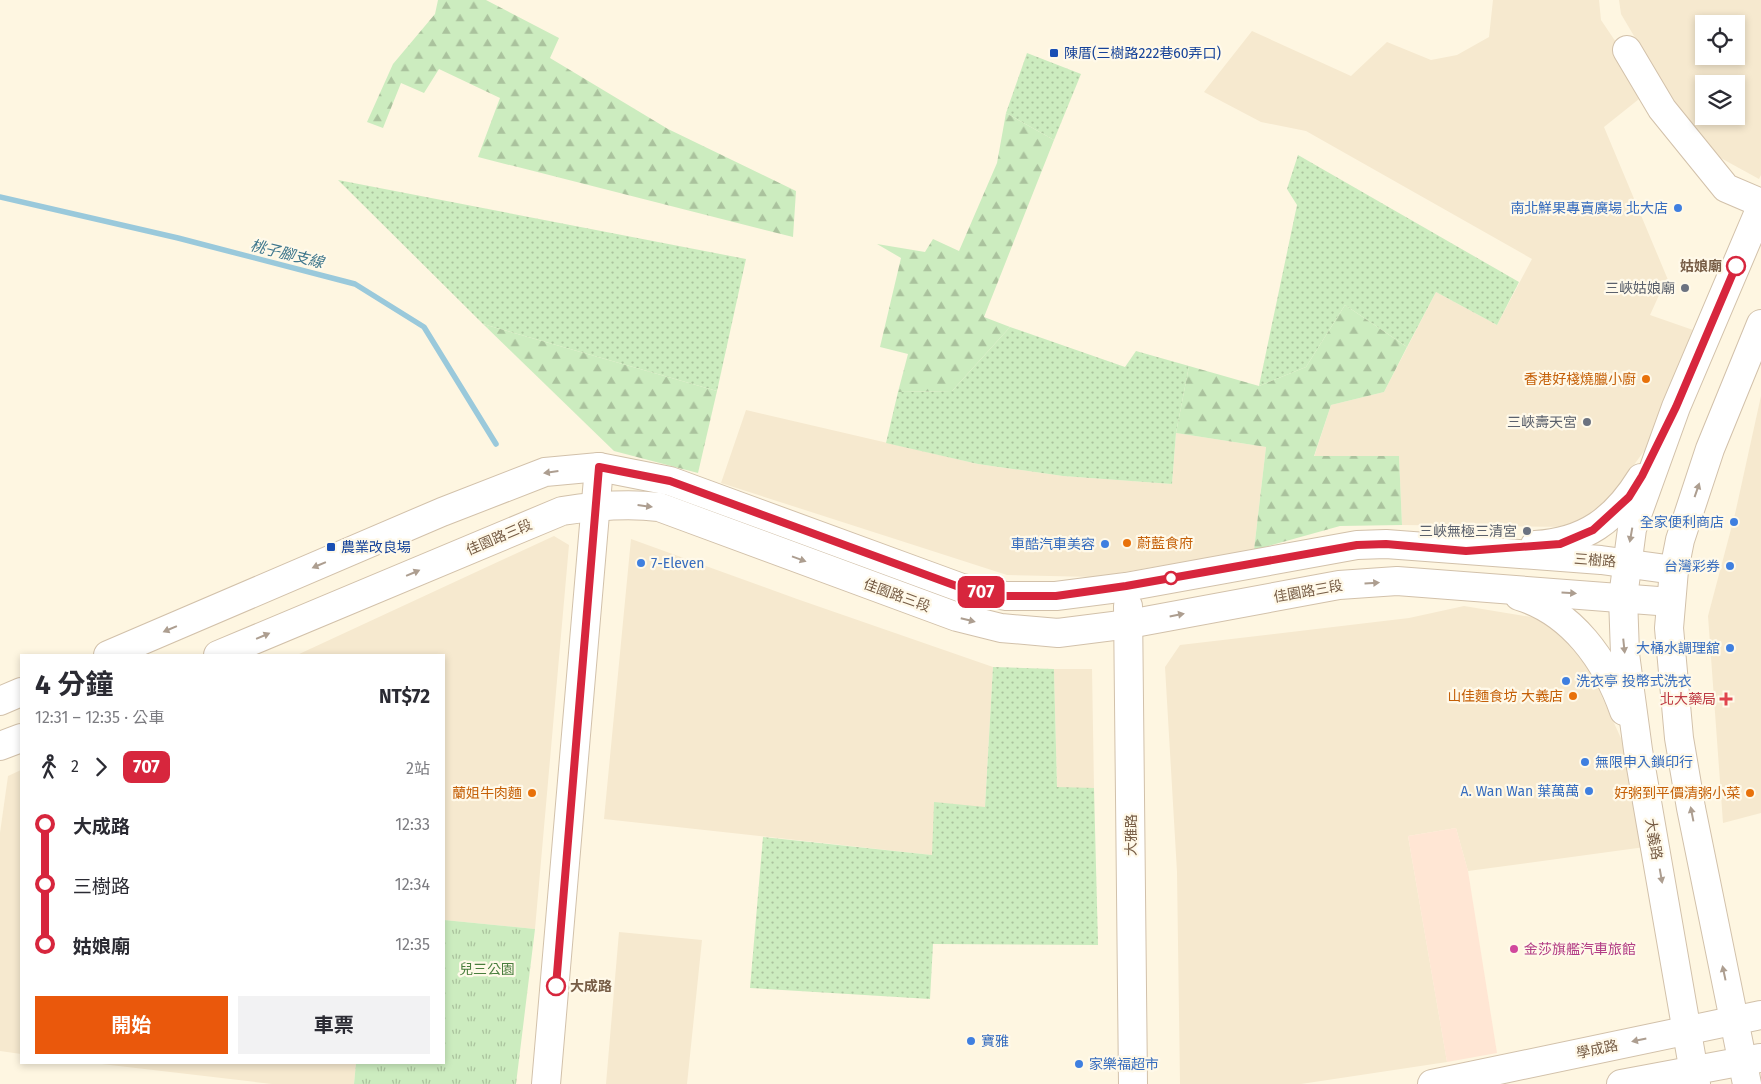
<!DOCTYPE html>
<html lang="zh-TW">
<meta charset="utf-8">
<style>
body{margin:0;font-family:"Fira Sans","Noto Sans TC",sans-serif;background:#f2f2f3;color:#2b2b33;height:100vh;display:flex;flex-direction:column;font-size:19px;white-space:nowrap}
*{box-sizing:border-box;margin:0}
p{font-size:16px;color:#7c7c81}
.icon{flex:none;width:28px;height:28px;fill:none;stroke:currentColor;stroke-width:2;stroke-linecap:round;stroke-linejoin:round}
.map{position:relative;flex:1;overflow:hidden}
.details{position:absolute;left:20px;top:654px;width:425px;height:410px;display:flex;flex-direction:column;background:#fff;border-radius:0px;box-shadow:0 2px 8px #0003}
.details>*{flex:none}
.badge{padding:0 10px;border-radius:8px;font-size:18px;line-height:32px}
.buttons{position:absolute;left:1695px;top:15px;display:grid;gap:10px}
.buttons a{display:grid;place-items:center;width:50px;height:50px;border-radius:0px;background:#fff;box-shadow:0 2px 8px #0003;font-size:25px}
.map>.badge{position:absolute;translate:-50% -50%;box-shadow:0 0 0 2px #fff}
.legs{display:flex;align-items:center;gap:8px;height:55px;padding:0 15px;font-size:16px}
.legs p{margin-inline-start:auto}
.overview{display:flex;align-items:center;justify-content:space-between;height:85px;padding:0 15px}
h1{font-size:28px;font-weight:700;line-height:38px}
.button{display:flex;gap:10px;margin-top:auto;padding:10px 15px}
.button a{flex:1;height:58px;border-radius:0px;background:#ea580c;color:#fff;font-size:20px;font-weight:700;line-height:58px;text-align:center}
.button a+a{background:#f2f2f3;color:#2b2b33}
ul{padding:0 15px;list-style:none}
li{display:flex;align-items:center;gap:18px;height:60px;font-size:19px}
li i{display:grid;place-items:center;width:8px;height:100%;margin:0 6px;background:currentColor}
li i::after{content:'';width:12px;height:12px;margin:-6px;border:4px solid;border-radius:50%;background:#fff}
li p{margin-inline-start:auto}
li:first-child i{background:linear-gradient(#0000 50%,currentColor 0)}
li:last-child i{background:linear-gradient(currentColor 50%,#0000 0)}
.map>svg:first-child{display:block}
.residential{fill:#f6e9cf;fill-rule:evenodd}
.commercial{fill:#ffe6d4}
.grass{fill:url(#grass-dots)}
.forest{fill:url(#forest-firs)}
.park{fill:url(#park-tufts)}
.lines{fill:none;stroke-linecap:round;stroke-linejoin:round}
.stream{stroke:#9ac9db;stroke-width:5.5}
.minor-casing{stroke:#d2c1aa;stroke-width:30}
.minor{stroke:#fff;stroke-width:28}
.oneway{fill:#ad9e90}
.line-1-casing{stroke:#fff;stroke-width:11}
.line-1{stroke:#d7263d;stroke-width:8}
.transit-dot{fill:#1a4fb4;stroke:#fff9e9;stroke-width:2}
.shop-dot{fill:#3f7fe0;stroke:#fff9e9;stroke-width:2}
.stop-1-dot{fill:#fff;stroke:#d7263d;stroke-width:2.5}
.worship-dot{fill:#6b7280;stroke:#fff9e9;stroke-width:2}
.food-dot{fill:#e8710a;stroke:#fff9e9;stroke-width:2}
.health-dot{fill:#e0444e;stroke:#fff9e9;stroke-width:2}
.hotel-dot{fill:#d1479c;stroke:#fff9e9;stroke-width:2}
.labels{text-anchor:middle;stroke-width:4.5;stroke-linejoin:round;paint-order:stroke}
.transit-label{font-size:14px;fill:#164399;stroke:#fff9e9;text-anchor:start}
.shop-label{font-size:14px;fill:#366cbe;stroke:#fff9e9;text-anchor:end}
.stop-label{font-size:14px;font-weight:bold;fill:#775d46;stroke:#fff9e9;text-anchor:end}
.worship-label{font-size:14px;fill:#5b616d;stroke:#fff9e9;text-anchor:end}
.food-label{font-size:14px;fill:#c56008;stroke:#fff9e9;text-anchor:end}
.street-label{font-size:14px;fill:#775d46;stroke:#fff9e9}
.health-label{font-size:14px;fill:#be3a42;stroke:#fff9e9;text-anchor:end}
.hotel-label{font-size:14px;fill:#b23c85;stroke:#fff9e9;text-anchor:start}
.park-label{font-size:14px;fill:#497e3d;stroke:#fff9e9}
.water-label{font-size:15px;font-style:italic;fill:#3e768c;stroke:#fff9e9}
</style>
<div class="map">
<svg width="1761" height="1084" viewBox="0 0 1761 1084">
<defs>
<pattern id="grass-dots" width="8" height="8" patternUnits="userSpaceOnUse" patternTransform="scale(1.25)"><rect width="8" height="8" fill="#ccecbf"/><path d="M2 2h.1M6 6h.1" fill="none" stroke="#aac29d" stroke-width="1.8" stroke-linecap="round"/></pattern>
<pattern id="forest-firs" width="22" height="20" patternUnits="userSpaceOnUse" patternTransform="scale(1.25)"><rect width="22" height="20" fill="#ccecbf"/><path d="M5 1l3.5 6h-7zM16 11l3.5 6h-7z" fill="#aac29d"/></pattern>
<pattern id="park-tufts" width="24" height="20" patternUnits="userSpaceOnUse" patternTransform="scale(1.25)"><rect width="24" height="20" fill="#ccecbf"/><path d="M3 7l-1-3M5 7V3M7 7l1-3M15 17l-1-3M17 17v-4M19 17l1-3" fill="none" stroke="#aac29d"/></pattern>
</defs>
<rect width="100%" height="100%" fill="#fef6e1"/>
<g class="residential">
<polygon points="1493,0 1599,0 1601,20 1649,91 1604,127 1671,287 1660,293 1650,315 1693,330 1647,447 1604,506 1575,527 1402,525 1399,456 1314,457 1331,405 1384,392 1436,292 1497,325 1532,259 1306,131 1261,122 1204,92 1252,31 1351,76 1387,42 1431,60 1457,55 1489,37"/>
<path d="M1619 0H1761V175L1759 179 1708 151 1697 142 1621 14ZM1704 24H1736V56H1704ZM1704 84H1736V116H1704Z"/>
<polygon points="1761,396 1761,813 1723,823 1708,616 1735,514"/>
<polygon points="746,410 978,464 1063,476 1172,484 1176,433 1266,447 1254,550 1095,577 1007,575 721,483"/>
<polygon points="554,536 569,545 535,929 444,920 444,655 297,655"/>
<polygon points="631,539 797,599 993,667 985,807 932,855 604,819"/>
<polygon points="1464,606 1543,619 1587,664 1625,747 1645,847 1468,871 1456,828 1408,836 1447,1062 1301,1084 1180,1084 1177,872 1165,667 1180,645 1409,618"/>
<polygon points="1054,669 1092,669 1094,788 1057,788"/>
<polygon points="21,770 21,1054 0,1051 0,833 8,776"/>
<polygon points="619,932 702,940 687,1084 606,1084"/>
<polygon points="93,1063 356,1063 354,1084 272,1084"/>
</g>
<polygon class="commercial" points="1456,828 1468,871 1497,1053 1447,1062 1408,836"/>
<g class="grass">
<polygon points="1027,53 1081,74 1054,140 1006,113"/>
<polygon points="1298,155 1519,282 1497,325 1436,292 1407,347 1345,305 1306,367 1259,386 1297,205 1287,189"/>
<polygon points="338,180 746,259 717,391 483,324"/>
<polygon points="1010,327 1125,367 1136,351 1189,366 1176,433 1172,484 1063,476 978,464 886,443 898,392 952,391"/>
<polygon points="993,667 1054,669 1057,787 1094,788 1098,945 933,944 930,999 750,988 763,837 932,855 934,802 985,807"/>
</g>
<g class="forest">
<polygon points="438,0 486,0 559,38 550,58 668,129 796,191 793,237 478,157 500,98 439,69 424,93 401,83 383,128 367,122 393,64 435,14"/>
<polygon points="1006,113 1054,140 984,317 1010,327 952,391 898,392 908,354 880,347 901,258 877,244 925,252 933,239 959,251 997,163"/>
<polygon points="1345,305 1407,347 1384,392 1331,405 1314,456 1399,456 1402,525 1340,526 1254,550 1266,447 1176,433 1189,366 1259,386 1306,367"/>
<polygon points="483,324 717,391 698,473 614,451"/>
</g>
<polygon class="park" points="444,920 535,929 516,1084 354,1084 356,1063 444,1062"/>
<g class="lines">
<polyline class="stream" points="0,197 178,238 355,284 424,327 496,444"/>
<defs>
<g id="minor">
<polyline points="1627,50 1662,109 1726,188 1761,203"/>
<path d="M1535 545C1585 542 1615 520 1641 478"/>
<path d="M1519 596C1572 612 1606 660 1624 711"/>
<polyline points="1128,606 1133,1084"/>
<polyline points="108,655 442,512 545,472 599,467 670,481 962,588 1006,596 1056,596 1126,587 1357,545 1386,544 1601,560 1674,570"/>
<path d="M218 655 562 511C594 506 626 503 659 507L957 617 1001 628 1058 633 1129 624 1339 585 1397 581 1671 602"/>
<polyline points="0,701 21,692"/>
<polyline points="0,746 21,738"/>
<polyline points="546,1084 599,467"/>
<polyline points="1432,1084 1761,1015"/>
<polyline points="1621,1084 1760,1058"/>
<polyline points="1696,1084 1638,750 1625,654 1623,597 1632,529 1676,407 1761,207"/>
<polyline points="1747,1084 1691,808 1679,738 1669,628 1674,570 1680,540 1710,449 1761,324"/>
</g>
</defs>
<use href="#minor" class="minor-casing"/>
<use href="#minor" class="minor"/>
</g>
<defs><path id="oneway-solid" d="M-6-.8H1V-3.2L6.5 0L1 3.2V.8H-6Z" transform="scale(1.25)"/></defs>
<g class="oneway">
<use href="#oneway-solid" transform="translate(551 472) rotate(172)"/>
<use href="#oneway-solid" transform="translate(1697 490) rotate(-71)"/>
<use href="#oneway-solid" transform="translate(645 506) rotate(7)"/>
<use href="#oneway-solid" transform="translate(1631 535) rotate(100)"/>
<use href="#oneway-solid" transform="translate(799 559) rotate(20)"/>
<use href="#oneway-solid" transform="translate(319 565) rotate(157)"/>
<use href="#oneway-solid" transform="translate(413 573) rotate(-23)"/>
<use href="#oneway-solid" transform="translate(1372 583) rotate(-4)"/>
<use href="#oneway-solid" transform="translate(1569 593) rotate(4)"/>
<use href="#oneway-solid" transform="translate(1177 615) rotate(-11)"/>
<use href="#oneway-solid" transform="translate(968 620) rotate(14)"/>
<use href="#oneway-solid" transform="translate(170 629) rotate(157)"/>
<use href="#oneway-solid" transform="translate(263 636) rotate(-23)"/>
<use href="#oneway-solid" transform="translate(1624 646) rotate(84)"/>
<use href="#oneway-solid" transform="translate(1692 814) rotate(-101)"/>
<use href="#oneway-solid" transform="translate(1661 876) rotate(80)"/>
<use href="#oneway-solid" transform="translate(1724 973) rotate(-102)"/>
<use href="#oneway-solid" transform="translate(1639 1040) rotate(168)"/>
</g>
<g class="lines">
<defs>
<polyline id="line-1" points="556,986 599,467 670,481 962,588 1006,596 1056,596 1126,586 1357,545 1386,544 1466,551 1560,544 1593,530 1629,497 1642,476 1676,407 1736,266"/>
</defs>
<use href="#line-1" class="line-1-casing"/>
<use href="#line-1" class="line-1"/>
</g>
<g class="transit-dot">
<rect x="1049" y="48" width="10" height="10" rx="2.5"/>
<rect x="326" y="542" width="10" height="10" rx="2.5"/>
</g>
<g class="shop-dot">
<circle cx="1678" cy="208" r="5"/>
<circle cx="1734" cy="522" r="5"/>
<circle cx="1105" cy="544" r="5"/>
<circle cx="641" cy="563" r="5"/>
<circle cx="1730" cy="566" r="5"/>
<circle cx="1730" cy="648" r="5"/>
<circle cx="1566" cy="681" r="5"/>
<circle cx="1585" cy="762" r="5"/>
<circle cx="1589" cy="791" r="5"/>
<circle cx="971" cy="1041" r="5"/>
<circle cx="1079" cy="1064" r="5"/>
</g>
<g class="stop-1-dot">
<circle cx="1736" cy="266" r="9"/>
<circle cx="1171" cy="578" r="6"/>
<circle cx="556" cy="986" r="9"/>
</g>
<g class="worship-dot">
<circle cx="1685" cy="288" r="5"/>
<circle cx="1587" cy="422" r="5"/>
<circle cx="1527" cy="531" r="5"/>
</g>
<g class="food-dot">
<circle cx="1646" cy="379" r="5"/>
<circle cx="1127" cy="543" r="5"/>
<circle cx="1573" cy="696" r="5"/>
<circle cx="532" cy="793" r="5"/>
<circle cx="1750" cy="793" r="5"/>
</g>
<path class="health-dot" d="M1723.5 691.5h5v5h5v5h-5v5h-5v-5h-5v-5h5z"/>
<circle class="hotel-dot" cx="1514" cy="949" r="5"/>
<g class="labels">
<g class="transit-label">
<text x="1064" y="58">陳厝(三樹路222巷60弄口)</text>
<text x="341" y="552">農業改良場</text>
</g>
<g class="shop-label">
<text x="1668" y="213">南北鮮果專賣廣場 北大店</text>
<text x="1724" y="527">全家便利商店</text>
<text x="1095" y="549">車酷汽車美容</text>
<text x="651" y="568" text-anchor="start">7-Eleven</text>
<text x="1720" y="571">台灣彩券</text>
<text x="1720" y="653">大桶水調理舘</text>
<text x="1576" y="686" text-anchor="start">洗衣亭 投幣式洗衣</text>
<text x="1595" y="767" text-anchor="start">無限申入鎖印行</text>
<text x="1579" y="796">A. Wan Wan 葉萬萬</text>
<text x="981" y="1046" text-anchor="start">寶雅</text>
<text x="1089" y="1069" text-anchor="start">家樂福超市</text>
</g>
<g class="stop-label">
<text x="1722" y="271">姑娘廟</text>
<text x="570" y="991" text-anchor="start">大成路</text>
</g>
<g class="worship-label">
<text x="1675" y="293">三峽姑娘廟</text>
<text x="1577" y="427">三峽壽天宮</text>
<text x="1517" y="536">三峽無極三清宮</text>
</g>
<g class="food-label">
<text x="1636" y="384">香港好棧燒臘小廚</text>
<text x="1137" y="548" text-anchor="start">蔚藍食府</text>
<text x="1563" y="701">山佳麵食坊 大義店</text>
<text x="522" y="798">蘭姐牛肉麵</text>
<text x="1740" y="798">好粥到平價清粥小菜</text>
</g>
<g class="street-label">
<text transform="translate(499 537) rotate(-23)" y="5">佳園路三段</text>
<text transform="translate(1595 560) rotate(4)" y="5">三樹路</text>
<text transform="translate(1308 591) rotate(-10)" y="5">佳園路三段</text>
<text transform="translate(897 595) rotate(20)" y="5">佳園路三段</text>
<text transform="translate(1131 835) rotate(-90)" y="5">大雅路</text>
<text transform="translate(1654 839) rotate(80)" y="5">大義路</text>
<text transform="translate(1597 1049) rotate(-12)" y="5">學成路</text>
</g>
<g class="health-label">
<text x="1716" y="704">北大藥局</text>
</g>
<g class="hotel-label">
<text x="1524" y="954">金莎旗艦汽車旅館</text>
</g>
<g class="park-label">
<text x="487" y="974">兒三公園</text>
</g>
<g class="water-label">
<text transform="translate(287 254) rotate(14)" y="5">桃子腳支線</text>
</g>
</g>
</svg>
<div class="buttons">
<a><svg class="icon" aria-label="locate" viewBox="0 0 24 24"><circle cx="12" cy="12" r="6"/><path d="M12 2v4M12 18v4M2 12h4M18 12h4"/></svg></a>
<a><svg class="icon" aria-label="layers" viewBox="0 0 24 24"><path d="M12 4l9 5-9 5-9-5zM3 14l9 5 9-5"/></svg></a>
</div>
<b class="badge" style="left:981px;top:592px;background:#d7263d;color:#fff">707</b>
<section class="details">
<div class="overview"><div><h1>4 分鐘</h1><p>12:31 – 12:35 · 公車</p></div><b>NT$72</b></div>
<div class="legs"><svg class="icon" aria-label="walk" viewBox="0 0 24 24"><circle cx="13" cy="4" r="2"/><path d="M13 8l-2 6 4 7M11 14l-3 7M7 12l3-4h3l4 4"/></svg>2<svg class="icon" aria-label="forward" viewBox="0 0 24 24"><path d="M9 5l7 7-7 7"/></svg><b class="badge" style="background:#d7263d;color:#fff">707</b><p>2站</p></div>
<ul>
<li><i style="color:#d7263d"></i><b>大成路</b><p>12:33</p></li>
<li><i style="color:#d7263d"></i><span>三樹路</span><p>12:34</p></li>
<li><i style="color:#d7263d"></i><b>姑娘廟</b><p>12:35</p></li>
</ul>
<div class="button"><a>開始</a><a>車票</a></div>
</section>
</div>
